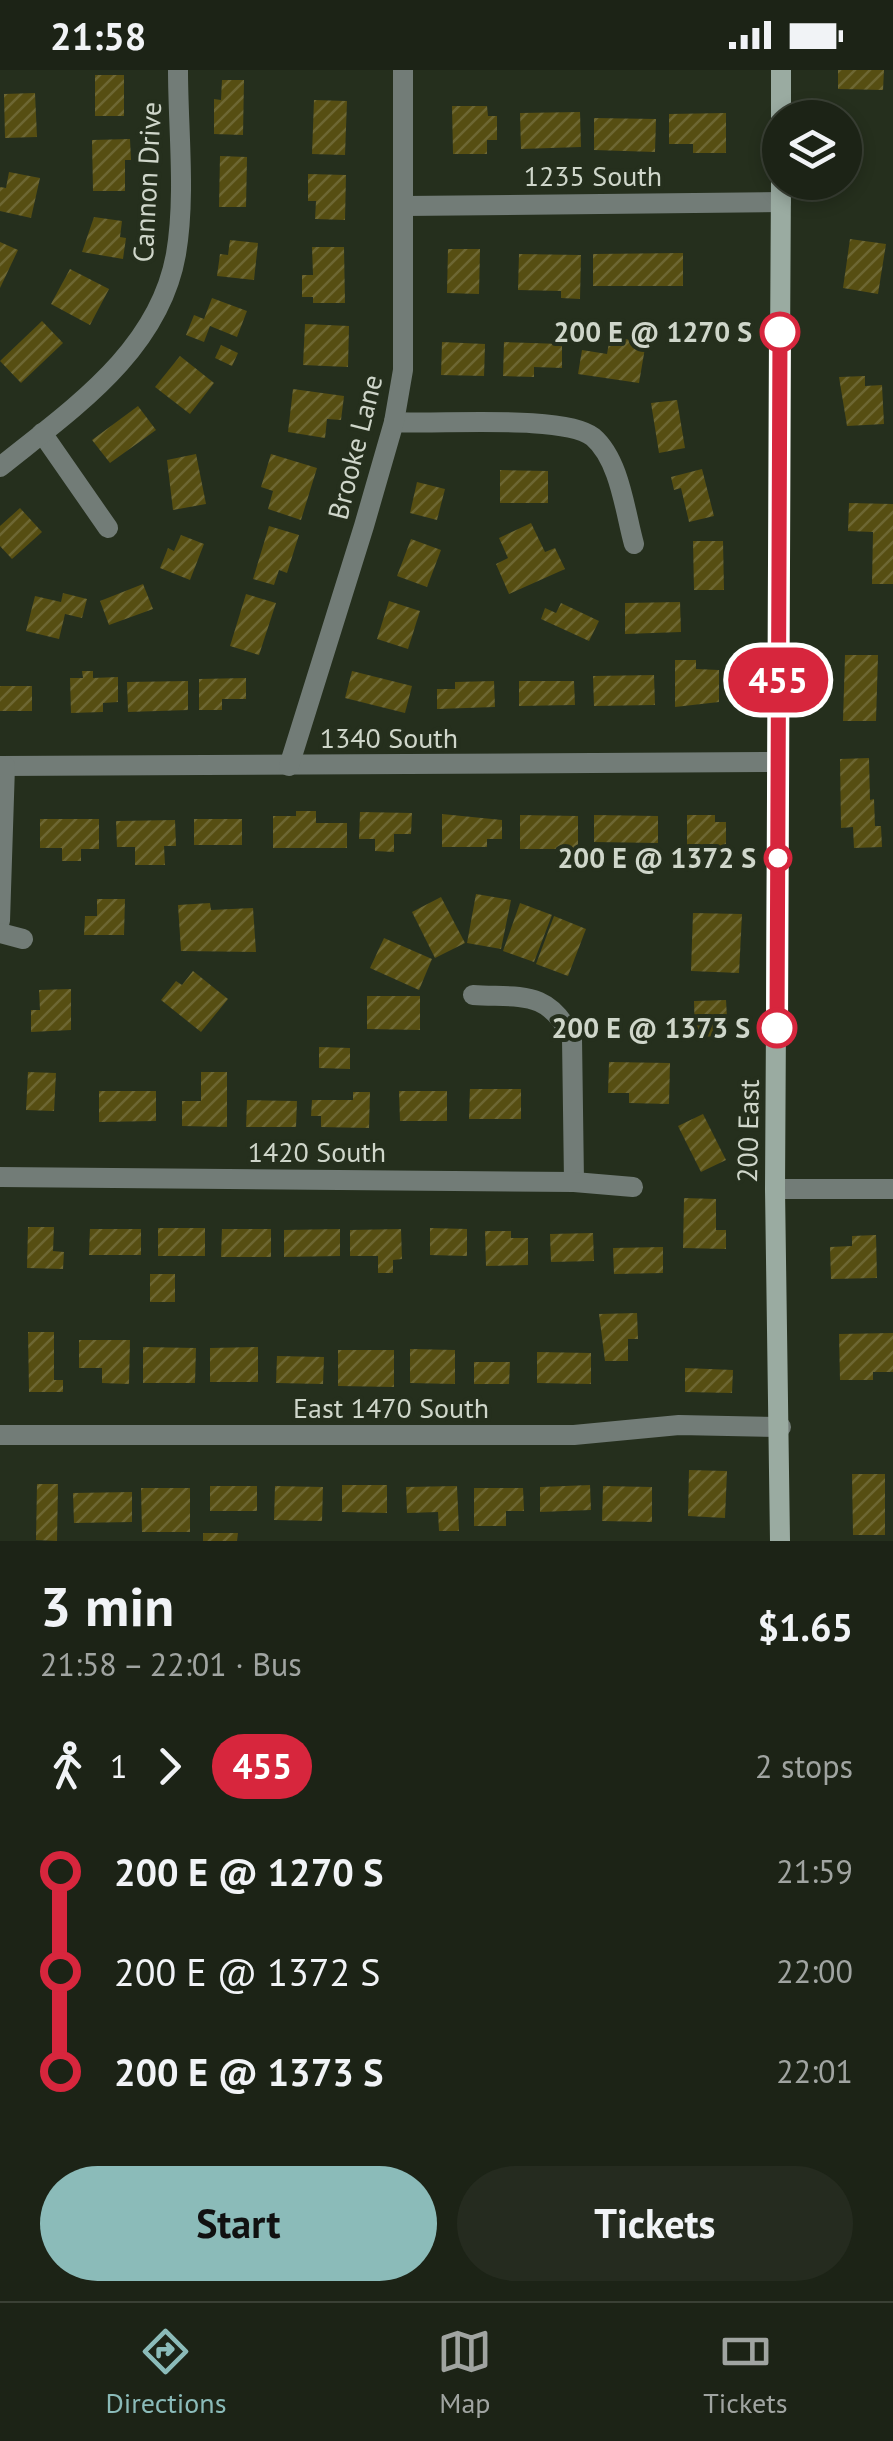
<!DOCTYPE html>
<meta charset="utf-8">
<style>
body{margin:0;font-family:"PT Sans",sans-serif;background:#252b1f;color:#f1f3f6;height:100vh;display:flex;flex-direction:column;font-size:38px;white-space:nowrap}
*{box-sizing:border-box;margin:0}
p{font-size:32px;color:#a0a4a1}
.icon{flex:none;width:55px;height:55px;fill:none;stroke:currentColor;stroke-width:2;stroke-linecap:round;stroke-linejoin:round}
.map{position:relative;height:1471px;overflow:hidden}
.details{display:flex;flex-direction:column;background:#1c2316;flex:1}
.details>*{flex:none}
.badge{padding:0 20px;border-radius:32px;font-size:35px;line-height:65px}
.fabs{position:absolute;left:762px;top:30px;display:grid;gap:20px}
.fabs a{display:grid;place-items:center;width:100px;height:100px;border-radius:50%;background:#1c2316;box-shadow:0 5px 15px #0003,0 0 0 2px #3a4035;font-size:50px}
.map>.badge{position:absolute;translate:-50% -50%;box-shadow:0 0 0 5px #fff}
.legs{display:flex;align-items:center;gap:15px;height:110px;padding:0 40px;font-size:32px}
.legs p{margin-inline-start:auto}
.head{display:flex;align-items:center;justify-content:space-between;height:170px;padding:0 40px}
h1{font-size:55px;font-weight:700;line-height:75px}
.primary-button{display:flex;gap:20px;margin-top:auto;padding:20px 40px}
.primary-button a{flex:1;height:115px;border-radius:60px;background:#8bbbb9;color:#111;font-size:40px;font-weight:700;line-height:115px;text-align:center}
.primary-button a+a{background:#252b1f;color:#f1f3f6}
ul{padding:0 40px;list-style:none}
li{display:flex;align-items:center;gap:35px;height:100px;font-size:38px}
li i{display:grid;place-items:center;width:15px;height:100%;margin:0 12px;background:currentColor}
li i::after{content:'';width:25px;height:25px;margin:-12px;border:8px solid;border-radius:50%;background:#1c2316}
li p{margin-inline-start:auto}
li:first-child i{background:linear-gradient(#0000 50%,currentColor 0)}
li:last-child i{background:linear-gradient(currentColor 50%,#0000 0)}
.status{display:flex;justify-content:space-between;align-items:center;height:70px;padding:0 50px;background:#1c2316;direction:ltr}
.status svg{height:28px;fill:currentColor}
.dock{display:flex;justify-content:space-around;align-items:center;height:140px;border-top:2px solid #3a4035;background:#1c2316;font-size:28px;color:#a0a4a1}
.dock a{display:grid;justify-items:center;gap:5px}
.dock .on{color:#8bbbb9}
.map>svg:first-child{display:block}
.building{fill:url(#building-hatch)}
.lines{fill:none;stroke-linecap:round;stroke-linejoin:round}
.minor{stroke:#727c77;stroke-width:20}
.secondary{stroke:#9aaba1;stroke-width:20}
.line-1-casing{stroke:#fff;stroke-width:22}
.line-1{stroke:#d7263d;stroke-width:15}
.stop-1-dot{fill:#fff;stroke:#d7263d;stroke-width:5}
.labels{text-anchor:middle;stroke-width:8;stroke-linejoin:round;paint-order:stroke}
.street-label{font-size:28px;fill:#cfd6ca;stroke:#252f1d}
.stop-label{font-size:28px;font-weight:bold;fill:#cfd6ca;stroke:#252f1d;text-anchor:end}
</style>
<div class="status"><b>21:58</b><svg viewBox="0 0 49 12"><path d="M0 12V9h3v3zM5 12V6h3v6zM10 12V3h3v9zM15 12V0h3v12zM26 1h20v11H26zM47 4h2v5h-2z"/></svg></div>
<div class="map">
<svg width="893" height="1471" viewBox="0 0 893 1471">
<defs>
<pattern id="building-hatch" width="6" height="6" patternUnits="userSpaceOnUse" patternTransform="scale(2.5)"><rect width="6" height="6" fill="#564e12"/><path d="M-1 1l2-2M0 6l6-6M5 7l2-2" fill="none" stroke="#6d6733"/></pattern>
</defs>
<rect width="100%" height="100%" fill="#252f1d"/>
<g class="building">
<polygon points="838,0 884,0 883,20 838,19"/>
<rect x="95" y="5" width="29" height="41"/>
<polygon points="222,10 244,10 243,65 214,64 214,29 221,30"/>
<polygon points="35,23 37,67 5,68 4,24"/>
<polygon points="314,30 347,31 345,85 312,84"/>
<polygon points="452,36 487,36 488,46 497,46 497,70 487,70 487,84 453,84"/>
<polygon points="580,42 581,77 521,79 520,43"/>
<polygon points="726,43 726,83 693,83 693,74 669,74 669,44"/>
<polygon points="594,48 656,49 655,82 594,80"/>
<polygon points="130,69 131,90 125,90 125,121 93,121 92,70"/>
<polygon points="220,86 247,87 246,137 219,137"/>
<polygon points="9,102 40,108 31,148 0,141 0,117 6,118"/>
<polygon points="308,104 346,105 345,150 315,149 316,131 308,131"/>
<polygon points="94,147 122,151 120,167 126,168 123,189 82,182"/>
<polygon points="850,169 886,174 878,224 843,218"/>
<polygon points="230,170 258,173 254,210 217,206 220,184 228,185"/>
<polygon points="0,172 18,180 0,218"/>
<polygon points="312,177 344,177 345,233 313,233 313,227 302,227 302,205 313,205"/>
<polygon points="448,179 480,179 479,224 447,223"/>
<polygon points="683,183 683,216 593,216 593,184"/>
<polygon points="519,184 581,185 580,229 561,228 561,221 518,220"/>
<polygon points="70,199 109,219 90,255 51,234"/>
<polygon points="212,228 247,241 237,267 210,256 204,272 186,265 194,245 204,249"/>
<polygon points="42,251 63,273 21,313 0,291"/>
<polygon points="305,254 349,256 348,297 303,295"/>
<polygon points="610,267 646,272 639,313 578,304 582,280 607,284"/>
<polygon points="442,272 485,274 484,306 441,305"/>
<polygon points="504,272 562,274 562,298 534,297 534,307 503,306"/>
<polygon points="221,275 238,283 232,296 215,288"/>
<polygon points="180,286 214,313 190,344 155,317"/>
<polygon points="865,306 865,316 882,315 884,354 847,356 839,307"/>
<polygon points="293,319 344,326 341,350 327,349 325,368 288,362"/>
<polygon points="677,330 685,378 659,383 651,333"/>
<polygon points="138,336 156,360 110,393 92,370"/>
<polygon points="196,384 206,434 173,440 167,390"/>
<polygon points="271,384 317,398 301,450 268,439 273,421 261,417"/>
<polygon points="702,399 714,446 689,452 681,418 674,420 671,407"/>
<polygon points="500,400 548,401 548,433 500,433"/>
<polygon points="417,412 445,419 437,450 410,443"/>
<polygon points="849,433 893,434 893,514 872,514 873,462 848,461"/>
<polygon points="20,438 42,462 12,489 0,476 0,456"/>
<polygon points="531,453 545,482 555,478 565,499 509,524 496,494 508,488 499,468"/>
<polygon points="269,456 299,465 287,503 279,500 274,515 253,509"/>
<polygon points="181,465 204,474 190,510 160,498 168,478 174,481"/>
<polygon points="411,469 441,480 427,517 397,506"/>
<polygon points="693,471 723,471 724,520 694,520"/>
<polygon points="143,514 153,539 109,555 100,531"/>
<polygon points="63,523 87,529 82,548 65,544 59,569 26,561 35,526 61,532"/>
<polygon points="246,524 276,533 259,585 230,576"/>
<polygon points="389,531 420,541 408,579 377,569"/>
<polygon points="680,532 681,562 625,564 625,533"/>
<polygon points="561,533 599,551 589,571 541,549 545,538 556,543"/>
<polygon points="845,585 878,585 876,651 843,651"/>
<polygon points="675,590 696,590 696,599 719,600 719,632 675,637"/>
<polygon points="82,601 93,601 93,608 118,607 118,632 103,633 103,642 71,643 70,608 83,608"/>
<polygon points="352,601 412,616 405,643 345,628"/>
<polygon points="654,605 655,635 594,636 593,606"/>
<polygon points="246,608 246,629 222,629 222,640 199,640 199,609"/>
<polygon points="188,611 188,640 128,642 127,612"/>
<polygon points="494,611 495,637 437,639 437,619 455,619 455,612"/>
<polygon points="519,611 574,611 575,635 519,636"/>
<rect x="0" y="616" width="32" height="25"/>
<polygon points="869,688 870,730 874,729 875,756 881,756 882,777 854,778 853,757 841,758 840,689"/>
<polygon points="296,741 316,741 316,753 347,753 347,778 273,778 273,746 296,746"/>
<polygon points="360,742 412,743 411,764 394,764 394,782 375,781 375,769 359,769"/>
<polygon points="442,744 502,750 502,769 487,769 487,777 442,777"/>
<polygon points="520,745 578,746 578,779 520,779"/>
<polygon points="594,745 658,746 658,773 594,772"/>
<polygon points="687,745 715,745 715,752 726,752 726,780 687,779"/>
<polygon points="40,749 99,749 99,779 81,779 81,791 62,791 62,778 40,778"/>
<rect x="194" y="749" width="48" height="26"/>
<polygon points="175,750 176,776 164,776 165,795 135,795 135,777 117,777 116,751"/>
<polygon points="476,824 511,830 501,879 467,873"/>
<polygon points="441,827 465,873 435,888 412,842"/>
<polygon points="97,829 125,829 124,865 84,865 85,846 97,846"/>
<polygon points="210,833 211,840 253,838 256,882 181,881 178,835"/>
<polygon points="520,833 552,845 534,892 503,881"/>
<polygon points="693,843 742,844 739,903 691,901"/>
<polygon points="554,846 586,859 568,906 536,894"/>
<polygon points="384,868 432,889 419,920 370,898"/>
<polygon points="193,901 228,929 201,962 161,930 176,911 182,915"/>
<polygon points="71,919 71,960 31,962 31,940 40,940 39,920"/>
<polygon points="367,926 420,926 420,960 367,959"/>
<polygon points="726,930 728,966 695,967 694,931"/>
<polygon points="319,977 350,978 350,999 319,998"/>
<polygon points="609,992 670,993 669,1034 629,1033 629,1023 608,1023"/>
<polygon points="28,1002 56,1003 54,1041 26,1040"/>
<polygon points="201,1002 227,1002 227,1057 182,1056 182,1031 201,1031"/>
<polygon points="470,1019 521,1019 521,1049 469,1049"/>
<polygon points="99,1021 156,1021 156,1051 99,1052"/>
<polygon points="399,1021 447,1021 447,1051 400,1051"/>
<polygon points="353,1022 370,1022 369,1058 321,1057 321,1046 311,1046 312,1030 353,1030"/>
<polygon points="247,1030 297,1031 296,1057 246,1057"/>
<polygon points="703,1044 726,1090 701,1102 678,1056"/>
<polygon points="684,1128 716,1129 716,1160 726,1160 726,1179 683,1178"/>
<polygon points="28,1157 54,1157 53,1181 64,1182 63,1199 27,1198"/>
<rect x="158" y="1158" width="47" height="28"/>
<polygon points="430,1158 467,1159 467,1186 430,1185"/>
<polygon points="90,1159 141,1159 141,1185 89,1185"/>
<polygon points="222,1159 271,1159 271,1187 221,1187"/>
<polygon points="340,1159 340,1186 284,1187 284,1160"/>
<polygon points="401,1159 402,1189 393,1190 393,1203 378,1203 378,1186 350,1186 350,1160"/>
<polygon points="485,1161 511,1161 511,1168 528,1168 528,1195 486,1196"/>
<polygon points="593,1163 594,1191 551,1192 550,1164"/>
<polygon points="876,1165 877,1208 831,1209 830,1177 852,1176 852,1166"/>
<polygon points="663,1177 663,1203 614,1204 613,1178"/>
<rect x="150" y="1204" width="25" height="28"/>
<polygon points="637,1243 638,1269 628,1269 628,1291 605,1291 599,1244"/>
<polygon points="28,1262 54,1262 54,1310 63,1310 63,1322 29,1322"/>
<polygon points="893,1263 893,1302 873,1302 873,1310 840,1310 839,1264"/>
<polygon points="79,1270 130,1270 129,1314 102,1313 102,1298 79,1298"/>
<polygon points="143,1277 196,1278 195,1313 143,1313"/>
<polygon points="258,1277 258,1312 210,1312 210,1278"/>
<polygon points="410,1279 455,1280 455,1314 410,1313"/>
<polygon points="338,1280 394,1280 394,1317 338,1316"/>
<polygon points="537,1282 591,1283 591,1314 537,1313"/>
<polygon points="277,1286 324,1287 323,1314 276,1313"/>
<polygon points="474,1292 510,1292 509,1314 474,1314"/>
<polygon points="685,1298 733,1300 732,1323 685,1322"/>
<polygon points="689,1400 727,1401 725,1448 688,1446"/>
<polygon points="852,1404 885,1404 885,1465 853,1465"/>
<polygon points="37,1414 58,1414 57,1471 36,1470"/>
<polygon points="342,1415 387,1415 387,1443 342,1442"/>
<polygon points="590,1415 591,1440 540,1442 540,1417"/>
<rect x="210" y="1416" width="47" height="25"/>
<polygon points="275,1416 323,1417 322,1451 274,1450"/>
<polygon points="457,1416 459,1461 439,1461 438,1442 407,1443 406,1417"/>
<polygon points="603,1416 652,1417 652,1452 602,1451"/>
<polygon points="141,1418 190,1418 190,1462 142,1462"/>
<polygon points="474,1418 523,1418 524,1441 506,1441 506,1456 474,1456"/>
<polygon points="132,1422 132,1452 74,1453 73,1423"/>
<polygon points="203,1463 238,1463 237,1471 203,1471"/>
</g>
<g class="lines">
<g class="minor">
<polyline points="405,136 781,132"/>
<path d="M394 352C436 355 565 344 593 367 620 390 625 442 634 474"/>
<polyline points="42,363 108,458"/>
<path d="M0 397C72 339 159 281 176 184 186 125 178 60 178 0"/>
<polyline points="0,696 779,692"/>
<polyline points="289,696 364,456 394,352 403,300 403,0"/>
<polyline points="0,851 5,696"/>
<polyline points="0,863 23,869"/>
<path d="M473 925C521 928 548 919 572 968L574 1112"/>
<polyline points="0,1107 574,1112 633,1117"/>
<polyline points="775,1119 893,1119"/>
<polyline points="0,1365 574,1365 679,1355 781,1357"/>
</g>
<g class="secondary">
<polyline points="781,48 781,0"/>
<polyline points="780,1471 775,1119 781,112"/>
</g>
</g>
<g class="lines">
<defs>
<polyline id="line-1" points="777,958 780,262"/>
</defs>
<use href="#line-1" class="line-1-casing"/>
<use href="#line-1" class="line-1"/>
</g>
<g class="stop-1-dot">
<circle cx="780" cy="262" r="18"/>
<circle cx="778" cy="788" r="12"/>
<circle cx="777" cy="958" r="18"/>
</g>
<g class="labels">
<g class="street-label">
<text x="593" y="116">1235 South</text>
<text transform="translate(147 112) rotate(-87)" y="10">Cannon Drive</text>
<text transform="translate(355 377) rotate(-76)" y="10">Brooke Lane</text>
<text x="389" y="678">1340 South</text>
<text transform="translate(748 1061) rotate(-89)" y="10">200 East</text>
<text x="317" y="1092">1420 South</text>
<text x="391" y="1348">East 1470 South</text>
</g>
<g class="stop-label">
<text x="752" y="272">200 E @ 1270 S</text>
<text x="756" y="798">200 E @ 1372 S</text>
<text x="750" y="968">200 E @ 1373 S</text>
</g>
</g>
</svg>
<div class="fabs">
<a><svg class="icon" aria-label="layers" viewBox="0 0 24 24"><path d="M12 4l9 5-9 5-9-5zM3 14l9 5 9-5"/></svg></a>
</div>
<b class="badge" style="left:778px;top:610px;background:#d7263d;color:#fff">455</b>
</div>
<section class="details">
<div class="head"><div><h1>3 min</h1><p>21:58 – 22:01 · Bus</p></div><b>$1.65</b></div>
<div class="legs"><svg class="icon" aria-label="walk" viewBox="0 0 24 24"><circle cx="13" cy="4" r="2"/><path d="M13 8l-2 6 4 7M11 14l-3 7M7 12l3-4h3l4 4"/></svg>1<svg class="icon" aria-label="forward" viewBox="0 0 24 24"><path d="M9 5l7 7-7 7"/></svg><b class="badge" style="background:#d7263d;color:#fff">455</b><p>2 stops</p></div>
<ul>
<li><i style="color:#d7263d"></i><b>200 E @ 1270 S</b><p>21:59</p></li>
<li><i style="color:#d7263d"></i><span>200 E @ 1372 S</span><p>22:00</p></li>
<li><i style="color:#d7263d"></i><b>200 E @ 1373 S</b><p>22:01</p></li>
</ul>
<div class="primary-button"><a>Start</a><a>Tickets</a></div>
</section>
<nav class="dock">
<a class="on"><svg class="icon" aria-label="directions" viewBox="0 0 24 24"><path d="M12 3l9 9-9 9-9-9zM9 14v-3h6M13 9l2 2-2 2"/></svg>Directions</a>
<a><svg class="icon" aria-label="map" viewBox="0 0 24 24"><path d="M3 6l6-2 6 2 6-2v14l-6 2-6-2-6 2zM9 4v14M15 6v14"/></svg>Map</a>
<a><svg class="icon" aria-label="tickets" viewBox="0 0 24 24"><path d="M3 7h18v10H3zM15 7v10"/></svg>Tickets</a>
</nav>
